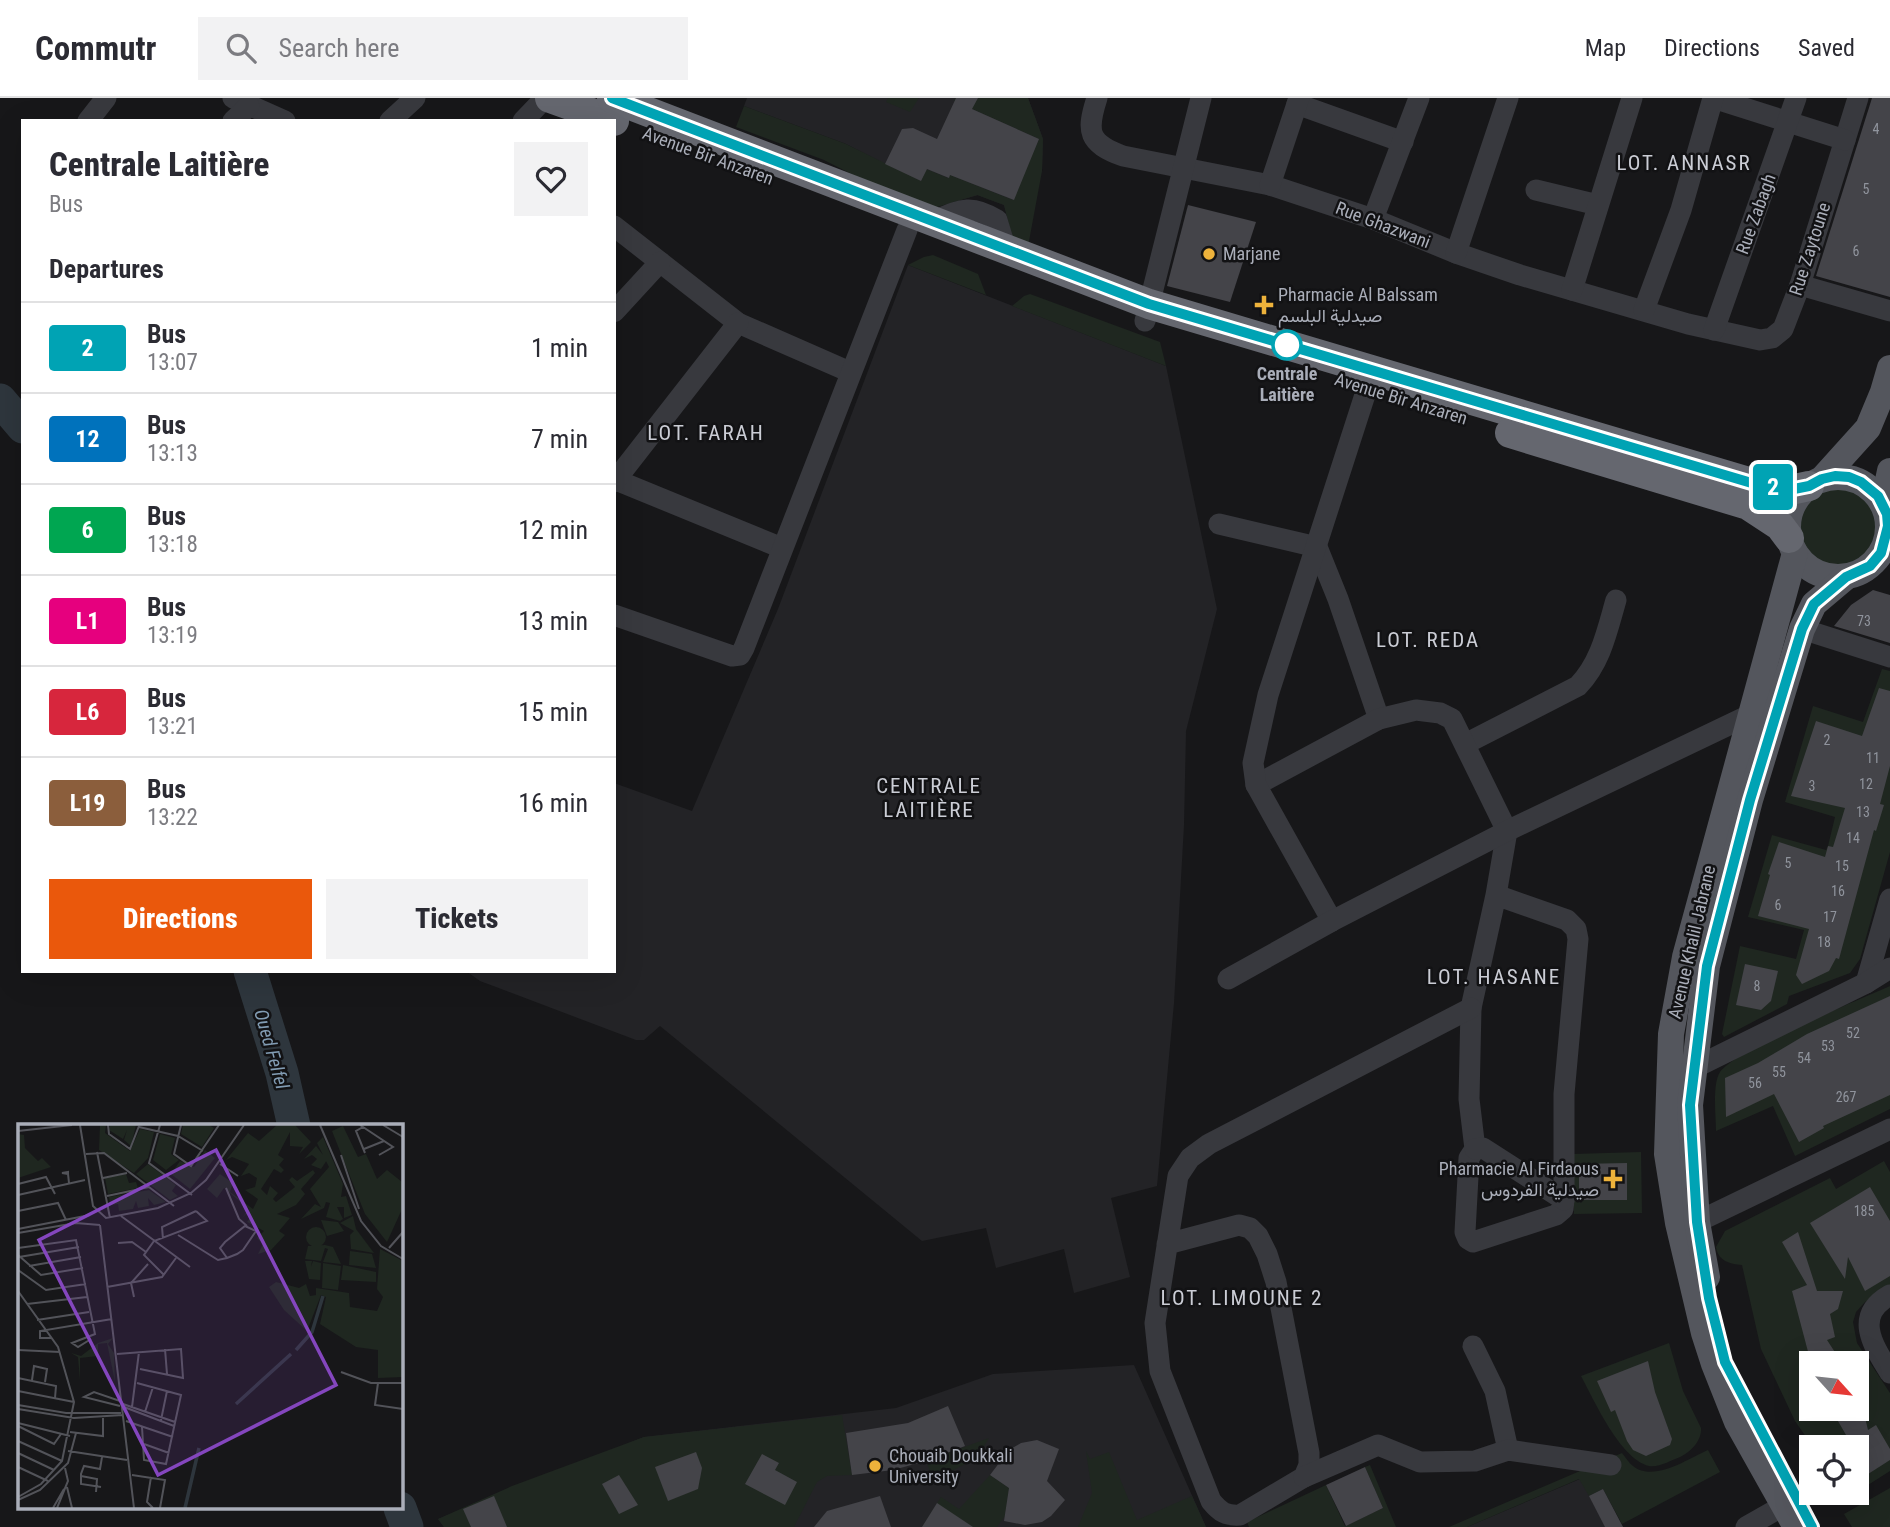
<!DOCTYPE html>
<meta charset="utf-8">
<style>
body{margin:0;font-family:"Roboto Condensed",Vazirmatn,sans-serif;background:#f2f2f3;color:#2b2b33;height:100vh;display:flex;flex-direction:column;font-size:26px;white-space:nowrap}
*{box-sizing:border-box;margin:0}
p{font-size:23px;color:#7c7c81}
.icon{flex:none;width:38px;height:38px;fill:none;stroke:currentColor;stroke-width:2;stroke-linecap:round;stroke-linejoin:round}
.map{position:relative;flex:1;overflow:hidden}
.panel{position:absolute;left:21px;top:21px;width:595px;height:854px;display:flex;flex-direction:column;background:#fff;border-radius:0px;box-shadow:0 7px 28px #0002}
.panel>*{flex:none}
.badge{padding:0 14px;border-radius:5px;font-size:24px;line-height:46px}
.needle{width:46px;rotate:117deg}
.tools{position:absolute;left:1799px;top:1253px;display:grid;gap:14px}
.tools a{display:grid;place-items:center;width:70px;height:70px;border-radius:0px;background:#fff;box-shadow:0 7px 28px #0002;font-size:35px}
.map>.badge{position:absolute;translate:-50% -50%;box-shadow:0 0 0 4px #fff}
h2{padding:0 28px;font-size:26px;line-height:63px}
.round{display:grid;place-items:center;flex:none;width:74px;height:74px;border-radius:0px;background:#f2f2f3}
.summary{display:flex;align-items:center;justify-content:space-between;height:119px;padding:0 28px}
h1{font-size:33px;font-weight:800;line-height:52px}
.primary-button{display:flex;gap:14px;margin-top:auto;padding:14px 28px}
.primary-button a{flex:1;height:80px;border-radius:0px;background:#ea580c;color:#fff;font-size:28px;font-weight:800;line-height:80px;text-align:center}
.primary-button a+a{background:#f2f2f3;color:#2b2b33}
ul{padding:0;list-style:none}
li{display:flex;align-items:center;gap:21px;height:91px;padding:0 28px;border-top:2px solid #e1e1e2}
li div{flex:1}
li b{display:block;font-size:26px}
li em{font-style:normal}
li .badge{min-width:77px;font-weight:700;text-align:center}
header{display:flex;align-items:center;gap:42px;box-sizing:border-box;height:98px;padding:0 35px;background:#fff;border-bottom:2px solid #e1e1e2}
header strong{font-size:33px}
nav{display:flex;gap:38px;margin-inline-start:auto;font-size:24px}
.search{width:490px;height:63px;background:#f2f2f3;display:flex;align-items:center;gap:18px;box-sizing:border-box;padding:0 24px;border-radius:0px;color:#7c7c81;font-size:26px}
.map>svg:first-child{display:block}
.built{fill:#232326}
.green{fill:#1f2720;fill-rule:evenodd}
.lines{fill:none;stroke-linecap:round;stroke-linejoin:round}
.river{stroke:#2e363d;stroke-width:33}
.building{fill:#444449}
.minor{stroke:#38393e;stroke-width:21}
.major{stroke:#54565d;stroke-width:26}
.highway{stroke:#65676f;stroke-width:30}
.line-casing{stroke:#fff;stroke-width:16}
.line{stroke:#00a3b4;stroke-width:10}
.poi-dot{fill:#edb23b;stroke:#121214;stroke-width:2.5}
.stop-dot{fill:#fff;stroke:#00a3b4;stroke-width:3.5}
.labels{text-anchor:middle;stroke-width:5;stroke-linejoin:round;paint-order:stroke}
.number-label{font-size:14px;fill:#90949d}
.street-label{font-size:18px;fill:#aaaeb9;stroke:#121214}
.poi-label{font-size:18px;fill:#aaaeb9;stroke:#121214;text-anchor:start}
.stop-label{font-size:18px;font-weight:bold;fill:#aaaeb9;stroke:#121214}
.water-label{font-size:19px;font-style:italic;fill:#829cb3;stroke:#121214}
.quarter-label{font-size:21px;letter-spacing:2px;fill:#cbcdd5;stroke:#121214}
.inset-river{fill:none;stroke:#2e363d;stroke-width:3.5}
.inset-road{fill:none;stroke:#525359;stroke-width:2}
.view{fill:#8446be;fill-opacity:0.15;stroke:#8446be;stroke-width:3.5}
.inset-edge{fill:none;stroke:#aaaeb9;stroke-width:3.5}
</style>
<header>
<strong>Commutr</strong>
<div class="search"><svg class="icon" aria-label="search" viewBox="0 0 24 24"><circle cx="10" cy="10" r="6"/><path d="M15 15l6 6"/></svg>Search here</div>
<nav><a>Map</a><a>Directions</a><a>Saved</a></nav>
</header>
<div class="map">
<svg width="1890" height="1429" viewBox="0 0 1890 1429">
<rect width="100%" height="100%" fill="#171719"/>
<g class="built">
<polygon points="747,0 1028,0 1043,41 1042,73 1007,118 1004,107 978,97 957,103 846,46 744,8"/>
<polygon points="908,167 1166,268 1217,511 1186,633 1184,727 1174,905 1157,1088 1111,1100 1130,1179 1074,1195 1064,1151 996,1170 986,1130 922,1143 660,928 644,942 636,942 480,883 466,873 614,873 614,685 692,713 778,511"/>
<polygon points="1134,1267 1206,1429 444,1429 438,1421 644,1339 896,1310 993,1276"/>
<polygon points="1594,1375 1623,1429 1467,1429"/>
</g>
<g class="green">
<polygon points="888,0 919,0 910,14 886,4"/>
<polygon points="955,0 1028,0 1043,41 1042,73 1027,154 1013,143 1004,107 977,97 924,113 824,62 736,29 744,8 846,46 921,83 926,71 948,80 950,77 1013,102 1039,41 954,3"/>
<polygon points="933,157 978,176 986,197 908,167 924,159"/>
<polygon points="1030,196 1160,244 1166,268 1012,208 1024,198"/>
<path d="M1840 387C1867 396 1890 421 1873 451 1826 516 1747 407 1840 387Z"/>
<polygon points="1882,571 1890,573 1890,754 1860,861 1850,875 1789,898 1787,906 1724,939 1722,936 1740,848 1796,861 1804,832 1748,819 1772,737 1826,752 1828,748 1835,719 1785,704 1813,608 1863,624"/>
<path d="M1890 888V1011L1795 1058 1773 1008 1716 1033C1716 1019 1712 986 1720 974 1735 952 1859 902 1890 888Z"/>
<polygon points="1641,1054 1642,1115 1574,1116 1573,1056"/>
<path d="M1884 1063 1890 1074V1191L1865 1204 1856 1214 1853 1224 1857 1245 1890 1295V1373L1868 1387 1863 1379 1857 1382V1349H1813L1795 1323 1761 1251 1742 1167C1730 1166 1718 1163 1716 1149L1725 1133 1830 1080 1836 1091ZM1811 1265H1857V1311H1811Z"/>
<path d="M1669 1245 1683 1293 1701 1330C1702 1342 1691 1354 1680 1359 1672 1362 1658 1370 1649 1368 1620 1361 1594 1302 1581 1278Z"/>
<polygon points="842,1317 852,1377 827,1378 817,1384 794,1429 444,1429 438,1421 512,1388 644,1339"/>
<polygon points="989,1340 977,1360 938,1380 931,1376 926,1363"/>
<path d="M1708 1352 1720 1374 1622 1426 1603 1391 1589 1398 1579 1381 1467 1429H1449L1622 1355C1626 1360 1629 1365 1633 1368 1654 1385 1689 1360 1708 1352Z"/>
<polygon points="1086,1353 1090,1361 1109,1354 1137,1422 1192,1398 1206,1429 1078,1429 1092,1395"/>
<polygon points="1370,1367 1396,1429 1249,1429 1247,1424 1326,1387 1345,1428 1383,1410 1365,1369"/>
<polygon points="990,1377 1009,1390 1005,1418 997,1429 922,1429 941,1399 959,1411"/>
<polygon points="1890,1390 1890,1429 1852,1429 1844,1416"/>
</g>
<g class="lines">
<g class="river">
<polyline points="0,302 23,329"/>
<polyline points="250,873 282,975 294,1028"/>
<polyline points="400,1410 407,1429"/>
</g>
</g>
<g class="building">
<polygon points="956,0 978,0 972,11 1039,41 1014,102 950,77 949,80 927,71 921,83 885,66 902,31 913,30 937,41"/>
<polygon points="1872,0 1890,0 1890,199 1816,178"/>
<polygon points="1188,107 1256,124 1230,204 1167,188"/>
<polygon points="1873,492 1890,497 1890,545 1834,528 1851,507"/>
<polygon points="1879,590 1890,593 1890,668 1880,706 1884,707 1876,733 1874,732 1839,861 1836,860 1829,873 1802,886 1796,877 1809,831 1758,818 1770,777 1768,776 1779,744 1825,759 1828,748 1833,749 1845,710 1791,698 1816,623 1862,638"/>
<polygon points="1745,866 1778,873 1771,903 1761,912 1736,907"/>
<polygon points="1890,898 1890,997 1823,1028 1824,1030 1799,1044 1774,996 1726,1019 1725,980 1758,965 1807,936"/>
<polygon points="1627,1065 1627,1102 1579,1102 1579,1066"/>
<polygon points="1870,1089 1890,1123 1890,1178 1865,1193 1848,1159 1845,1181 1810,1125"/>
<polygon points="1798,1134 1817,1193 1843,1193 1838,1211 1830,1216 1835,1239 1827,1242 1842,1265 1811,1265 1792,1193 1807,1187 1782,1144"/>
<polygon points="1648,1263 1655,1294 1672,1341 1670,1347 1646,1358 1633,1352 1627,1343 1615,1312 1611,1314 1597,1283"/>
<polygon points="948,1308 965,1348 926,1363 893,1372 852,1377 846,1335 908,1325"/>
<polygon points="1831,1311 1863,1311 1868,1332 1876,1327 1890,1351 1890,1362 1865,1378 1857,1363 1857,1349 1853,1349"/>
<polygon points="1037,1342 1059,1351 1047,1383 1065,1402 1051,1418 1042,1424 1025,1427 1004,1423 1009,1390 990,1377 1009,1352 1021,1345"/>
<polygon points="696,1354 702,1370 698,1391 668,1403 655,1369"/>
<polygon points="762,1356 779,1365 775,1372 797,1384 785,1407 745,1386"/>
<polygon points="1365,1369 1383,1410 1346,1428 1326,1387"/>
<polygon points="619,1377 638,1407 619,1416 602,1386"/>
<polygon points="1603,1391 1623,1429 1605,1429 1589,1398"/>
<polygon points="494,1398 507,1429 471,1429 463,1411"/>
<polygon points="880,1398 891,1429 814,1429 827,1413"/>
<polygon points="937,1405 973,1429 922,1429"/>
</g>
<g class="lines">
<g class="minor">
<polyline points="233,0 285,23"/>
<path d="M1097 0C1086 34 1088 45 1123 58L1270 87 1373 121 1456 155 1520 177 1688 226 1760 242 1772 240 1783 231 1800 187 1858 0"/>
<polyline points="1713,0 1845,42"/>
<polyline points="1297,6 1403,44"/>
<polyline points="88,23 106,0"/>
<polyline points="233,23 249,8"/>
<polyline points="390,23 415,0"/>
<polyline points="523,23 545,0"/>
<polyline points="1270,87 1299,0"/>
<polyline points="1536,92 1598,107"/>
<polyline points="1373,121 1419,0"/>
<path d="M932 124C960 112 970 105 997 122L1006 152"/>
<polyline points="614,128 738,225 850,274"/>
<polyline points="1456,155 1508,0"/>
<polyline points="1800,187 1890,213"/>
<polyline points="1572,192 1632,0"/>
<polyline points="1644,212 1681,112 1713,0"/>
<polyline points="614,214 660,164"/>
<polyline points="1145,223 1201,0"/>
<polyline points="1714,232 1796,0"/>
<polyline points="616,382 782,450"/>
<polyline points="614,384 738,225"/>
<polyline points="1219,426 1317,449 1338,501 1379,621"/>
<polyline points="614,517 732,558 740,557 744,550 907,132"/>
<polyline points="1802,531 1890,559"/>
<path d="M1465 646 1578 588C1601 564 1607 533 1616 502"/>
<polyline points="1256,687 1379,621 1416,612 1440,615 1452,621 1507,733 1496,797 1471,910 1469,1001 1475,1051 1469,1060 1465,1134 1468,1141 1473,1144 1556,1117 1563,1111 1564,1102 1564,996 1578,841 1576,831 1567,822 1496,797"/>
<polyline points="1332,823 1256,687 1253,665 1268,597 1373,272"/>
<polyline points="1228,881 1332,823 1507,733 1760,612"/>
<polyline points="1866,885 1890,801"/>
<polyline points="1684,973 1694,970 1866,885 1890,870"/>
<polyline points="1475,1051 1483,1050 1564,1102"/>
<polyline points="1683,1125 1697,1124 1890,1031"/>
<path d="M1167 1146 1239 1127 1250 1130 1258 1138 1267 1156 1276 1184 1309 1355V1367L1304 1379 1240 1417C1226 1418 1220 1414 1211 1403L1160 1273 1155 1225 1178 1078 1190 1060 1209 1046 1471 910"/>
<path d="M1890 1197C1853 1218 1873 1247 1890 1275"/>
<polyline points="1473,1248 1495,1293 1508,1352"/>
<polyline points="1304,1379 1378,1347 1420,1364 1475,1363 1508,1352 1611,1367"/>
<polyline points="1746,1429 1783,1408"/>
</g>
<g class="major">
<circle cx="1838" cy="429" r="50"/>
<polyline points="1822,381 1868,330 1883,294 1890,270"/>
<polyline points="1883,406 1890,373"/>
<polyline points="1795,455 1685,859 1671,936 1667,1056 1678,1125 1704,1235 1714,1266 1737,1324 1796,1429"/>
<polyline points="1707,1179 1697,1124 1690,1007 1707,868 1750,702 1802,531 1814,506 1846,479"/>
</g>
<g class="highway">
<polyline points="550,0 614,23"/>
<polyline points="612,0 1149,206 1755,386 1795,391 1809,388"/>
<polyline points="1510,335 1748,407 1780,428 1789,440"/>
</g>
</g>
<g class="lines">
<defs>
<polyline id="line" points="612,0 1149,206 1755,386 1794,391 1809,388 1822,381 1835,378 1849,379 1861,384 1878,398 1887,416 1888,428 1881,455 1870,468 1846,479 1814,506 1802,531 1750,702 1707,868 1690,1007 1697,1124 1709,1200 1725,1264 1812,1429"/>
</defs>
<use href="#line" class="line-casing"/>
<use href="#line" class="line"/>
</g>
<g class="poi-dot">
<circle cx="1209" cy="156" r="7"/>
<path d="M1260.5 196.5h7v7h7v7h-7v7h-7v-7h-7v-7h7z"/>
<path d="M1609.5 1070.5h7v7h7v7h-7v7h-7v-7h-7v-7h7z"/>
<circle cx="875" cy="1368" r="7"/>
</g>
<circle class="stop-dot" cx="1287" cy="247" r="14"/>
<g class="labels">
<g class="number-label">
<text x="1876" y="36">4</text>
<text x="1866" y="96">5</text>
<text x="1856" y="158">6</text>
<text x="1864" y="528">73</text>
<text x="1827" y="647">2</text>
<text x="1873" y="665">11</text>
<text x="1866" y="691">12</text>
<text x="1812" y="693">3</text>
<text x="1863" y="719">13</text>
<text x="1853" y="745">14</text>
<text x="1788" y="770">5</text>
<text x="1842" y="773">15</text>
<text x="1838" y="798">16</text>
<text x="1778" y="812">6</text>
<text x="1830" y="824">17</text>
<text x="1824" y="849">18</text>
<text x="1757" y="893">8</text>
<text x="1853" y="940">52</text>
<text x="1828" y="953">53</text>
<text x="1804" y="965">54</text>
<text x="1779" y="979">55</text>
<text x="1755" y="990">56</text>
<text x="1846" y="1004">267</text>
<text x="1864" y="1118">185</text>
</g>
<g class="street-label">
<text transform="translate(708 58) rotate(20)" y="6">Avenue Bir Anzaren</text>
<text transform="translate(1756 116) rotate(-70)" y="6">Rue Zabagh</text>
<text transform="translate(1383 127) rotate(21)" y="6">Rue Ghazwani</text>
<text transform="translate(1810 151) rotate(-72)" y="6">Rue Zaytoune</text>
<text transform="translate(1401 301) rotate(17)" y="6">Avenue Bir Anzaren</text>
<text transform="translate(1692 844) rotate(-77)" y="6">Avenue Khalil Jabrane</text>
</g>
<g class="poi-label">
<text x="1223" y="162">Marjane</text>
<text x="1278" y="203">Pharmacie Al Balssam<tspan x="1278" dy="21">صيدلية البلسم</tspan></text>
<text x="1599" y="1077" text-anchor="end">Pharmacie Al Firdaous<tspan x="1599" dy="21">صيدلية الفردوس</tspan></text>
<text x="889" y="1364">Chouaib Doukkali<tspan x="889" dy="21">University</tspan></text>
</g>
<g class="stop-label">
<text x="1287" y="282">Centrale<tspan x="1287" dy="21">Laitière</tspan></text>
</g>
<g class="water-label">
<text transform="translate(272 951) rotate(74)" y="7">Oued Felfel</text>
</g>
<g class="quarter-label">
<text x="1684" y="72">LOT. ANNASR</text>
<text x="706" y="342">LOT. FARAH</text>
<text x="1428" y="549">LOT. REDA</text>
<text x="929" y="695">CENTRALE<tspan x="929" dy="24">LAITIÈRE</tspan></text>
<text x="1494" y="886">LOT. HASANE</text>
<text x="1242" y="1207">LOT. LIMOUNE 2</text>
</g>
</g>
<g transform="translate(18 1026)">
<rect width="385" height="385" fill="#171719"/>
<path d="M82 1H88L87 9 112 27 122 5 136 8 130 34 116 49 81 26ZM92 1H118L113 22 106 16 109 6 105 15 91 6ZM165 1H191L196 4 184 23 163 10ZM259 1H277L293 18 281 30 285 23 272 22V8L260 31 266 35 261 41 266 46 263 49 256 45 243 65 249 71 252 62 260 69 255 75 258 78 277 63 271 56 274 53 279 57 295 46 297 49 283 65 287 70 278 81 259 90 272 94 261 107 267 111 253 126 240 130 245 120 239 114 246 107 229 98 232 94 228 90 224 94 231 85 206 64 199 74 189 65 202 50 215 59 212 68 235 85 240 75 227 66 237 63 239 54 231 49 223 52 231 40 214 33 208 36 230 9 241 17ZM325 2 340 33 348 30 359 55 369 46 384 58 385 83 369 118 347 90 314 7ZM0 10 6 11 7 24 20 37 24 34 33 43 0 54ZM142 10 157 14 153 30 161 36 148 46 135 36ZM305 13 325 60 323 73 328 72 334 91 326 94V83H319L325 95 322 97 308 93 312 79 308 78 306 84 283 95 297 80 303 83 292 65 311 43 299 19ZM298 22 309 36 303 45 293 41 299 35 294 31 286 35ZM187 26 197 34 172 65 153 50 162 37 176 43ZM130 40 158 61 154 67 160 72 152 76 118 50ZM108 50 111 59 118 58 120 64 90 70 87 54ZM131 66 148 78 136 81 130 74 131 82 120 84 118 77 115 85 101 87 100 80 92 81 91 73ZM335 92 338 105 356 129 333 125 332 111 336 107 322 99ZM303 96 320 98 326 107 309 112ZM288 113a10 10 0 1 1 20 0a10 10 0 1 1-20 0ZM307 121 315 123 323 140 305 138 310 125 307 124 303 137 287 135 290 122ZM362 125 385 137V253L360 254V226L338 223 302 200 308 173 303 171 289 207 266 186 251 163 258 158 281 164 288 160 292 172 298 171V164L331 169 332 183 359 187 365 173 359 165ZM332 127 354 130 358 144 331 141ZM287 137H294L293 143 295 137 303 139 302 156 291 155ZM305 139 323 142 320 166 304 164ZM325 141 358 148V158L323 156ZM95 214 90 220 96 229 97 258 89 219 80 220V232L62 234V256L60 233 53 229 63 232 80 219Z" fill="#1f2720"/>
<path class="inset-river" d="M278 226 294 208 305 172M218 280 273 230M167 384 181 324"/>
<path class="inset-road" d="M62 1 75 82 88 94 140 84 173 69 188 56 226 1M90 1 91 10 112 25 121 2M142 1 131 39 174 71M163 1 156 30 173 42 201 1M302 1 343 97 363 122 385 135M342 1 375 23 361 31M365 1 385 13M121 3 160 12 185 27M345 3 338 7 347 29M0 7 54 1M346 25 366 17M79 28 92 94M68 30 86 29 156 82M323 31 341 85M202 40 220 52M50 50 44 49 50 48V50L51 59M85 54 109 49M0 60 28 53 37 70M208 64 221 95 229 102M0 71 67 56M89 72 131 63M0 87 40 79 48 96M103 92 172 143M82 101 116 384M0 105 72 91M0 109 58 99 82 101M160 111 200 136 209 134 219 130 225 126 238 107 227 102 207 118 202 124 209 134M145 115 144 103 178 87M100 119 114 118 128 128M0 124 58 116 77 210 54 219 60 223 73 215M371 124 385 108M0 131 23 151 65 144M1 133 61 123M11 142 63 133M0 146 28 166 68 160M146 151 126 131 136 117 189 97 178 87M89 163 144 153 158 134M0 167 40 223 56 278 44 337 23 360 0 373M116 173 113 159 130 140M9 180 69 173M19 196 71 188M34 214H22V207L94 195M147 225 149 250M0 226 42 228M99 230 163 225 165 254 122 245M323 248 353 259H385M0 254 38 262 37 274M14 256 16 242 29 245 27 258M119 259 163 271 148 340 126 336 124 303M360 259 357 281 385 285M0 267 56 278M102 277 76 268 66 273 102 282M105 280 157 298M0 281 48 289H103M106 283 156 302M114 283 121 228M0 285 56 294 105 291M127 288 135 263M143 296 149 267M108 297 155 313M0 299 52 312M0 302 36 320 43 310M52 308 85 312V292M0 317 44 337M126 320 151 329M50 327 109 336M0 329 36 346M0 343 30 357M114 351 147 356 142 384M63 352 79 355 78 368M133 353 129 378 135 384M49 363 54 384M83 363 63 360V350L66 342 82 345 84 333M0 376 22 366 50 339 58 309M35 384 46 365M39 384 50 357 47 344"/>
<path class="view" d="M198 26 318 261 140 351 21 116Z"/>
<rect width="385" height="385" class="inset-edge"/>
</g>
</svg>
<div class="tools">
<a><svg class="needle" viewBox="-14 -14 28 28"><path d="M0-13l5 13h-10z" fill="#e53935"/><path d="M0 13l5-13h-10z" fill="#7c7c81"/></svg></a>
<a><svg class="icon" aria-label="locate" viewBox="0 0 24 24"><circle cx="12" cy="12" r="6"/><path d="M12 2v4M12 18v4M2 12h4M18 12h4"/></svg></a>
</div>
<b class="badge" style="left:1773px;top:389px;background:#00a3b4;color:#fff">2</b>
<section class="panel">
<div class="summary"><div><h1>Centrale Laitière</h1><p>Bus</p></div><a class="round"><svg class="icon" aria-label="heart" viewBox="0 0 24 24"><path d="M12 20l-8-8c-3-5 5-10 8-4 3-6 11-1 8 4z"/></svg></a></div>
<h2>Departures</h2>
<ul>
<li><span class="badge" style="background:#00a3b4;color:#fff">2</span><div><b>Bus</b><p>13:07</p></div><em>1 min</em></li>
<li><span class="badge" style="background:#0072bc;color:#fff">12</span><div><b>Bus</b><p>13:13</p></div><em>7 min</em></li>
<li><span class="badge" style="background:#00a651;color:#fff">6</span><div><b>Bus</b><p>13:18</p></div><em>12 min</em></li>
<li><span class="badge" style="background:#e6007e;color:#fff">L1</span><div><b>Bus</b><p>13:19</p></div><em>13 min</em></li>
<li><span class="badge" style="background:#d7263d;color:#fff">L6</span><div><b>Bus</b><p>13:21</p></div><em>15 min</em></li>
<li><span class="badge" style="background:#8b5e3c;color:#fff">L19</span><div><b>Bus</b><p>13:22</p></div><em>16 min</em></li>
</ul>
<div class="primary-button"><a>Directions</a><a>Tickets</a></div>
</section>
</div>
